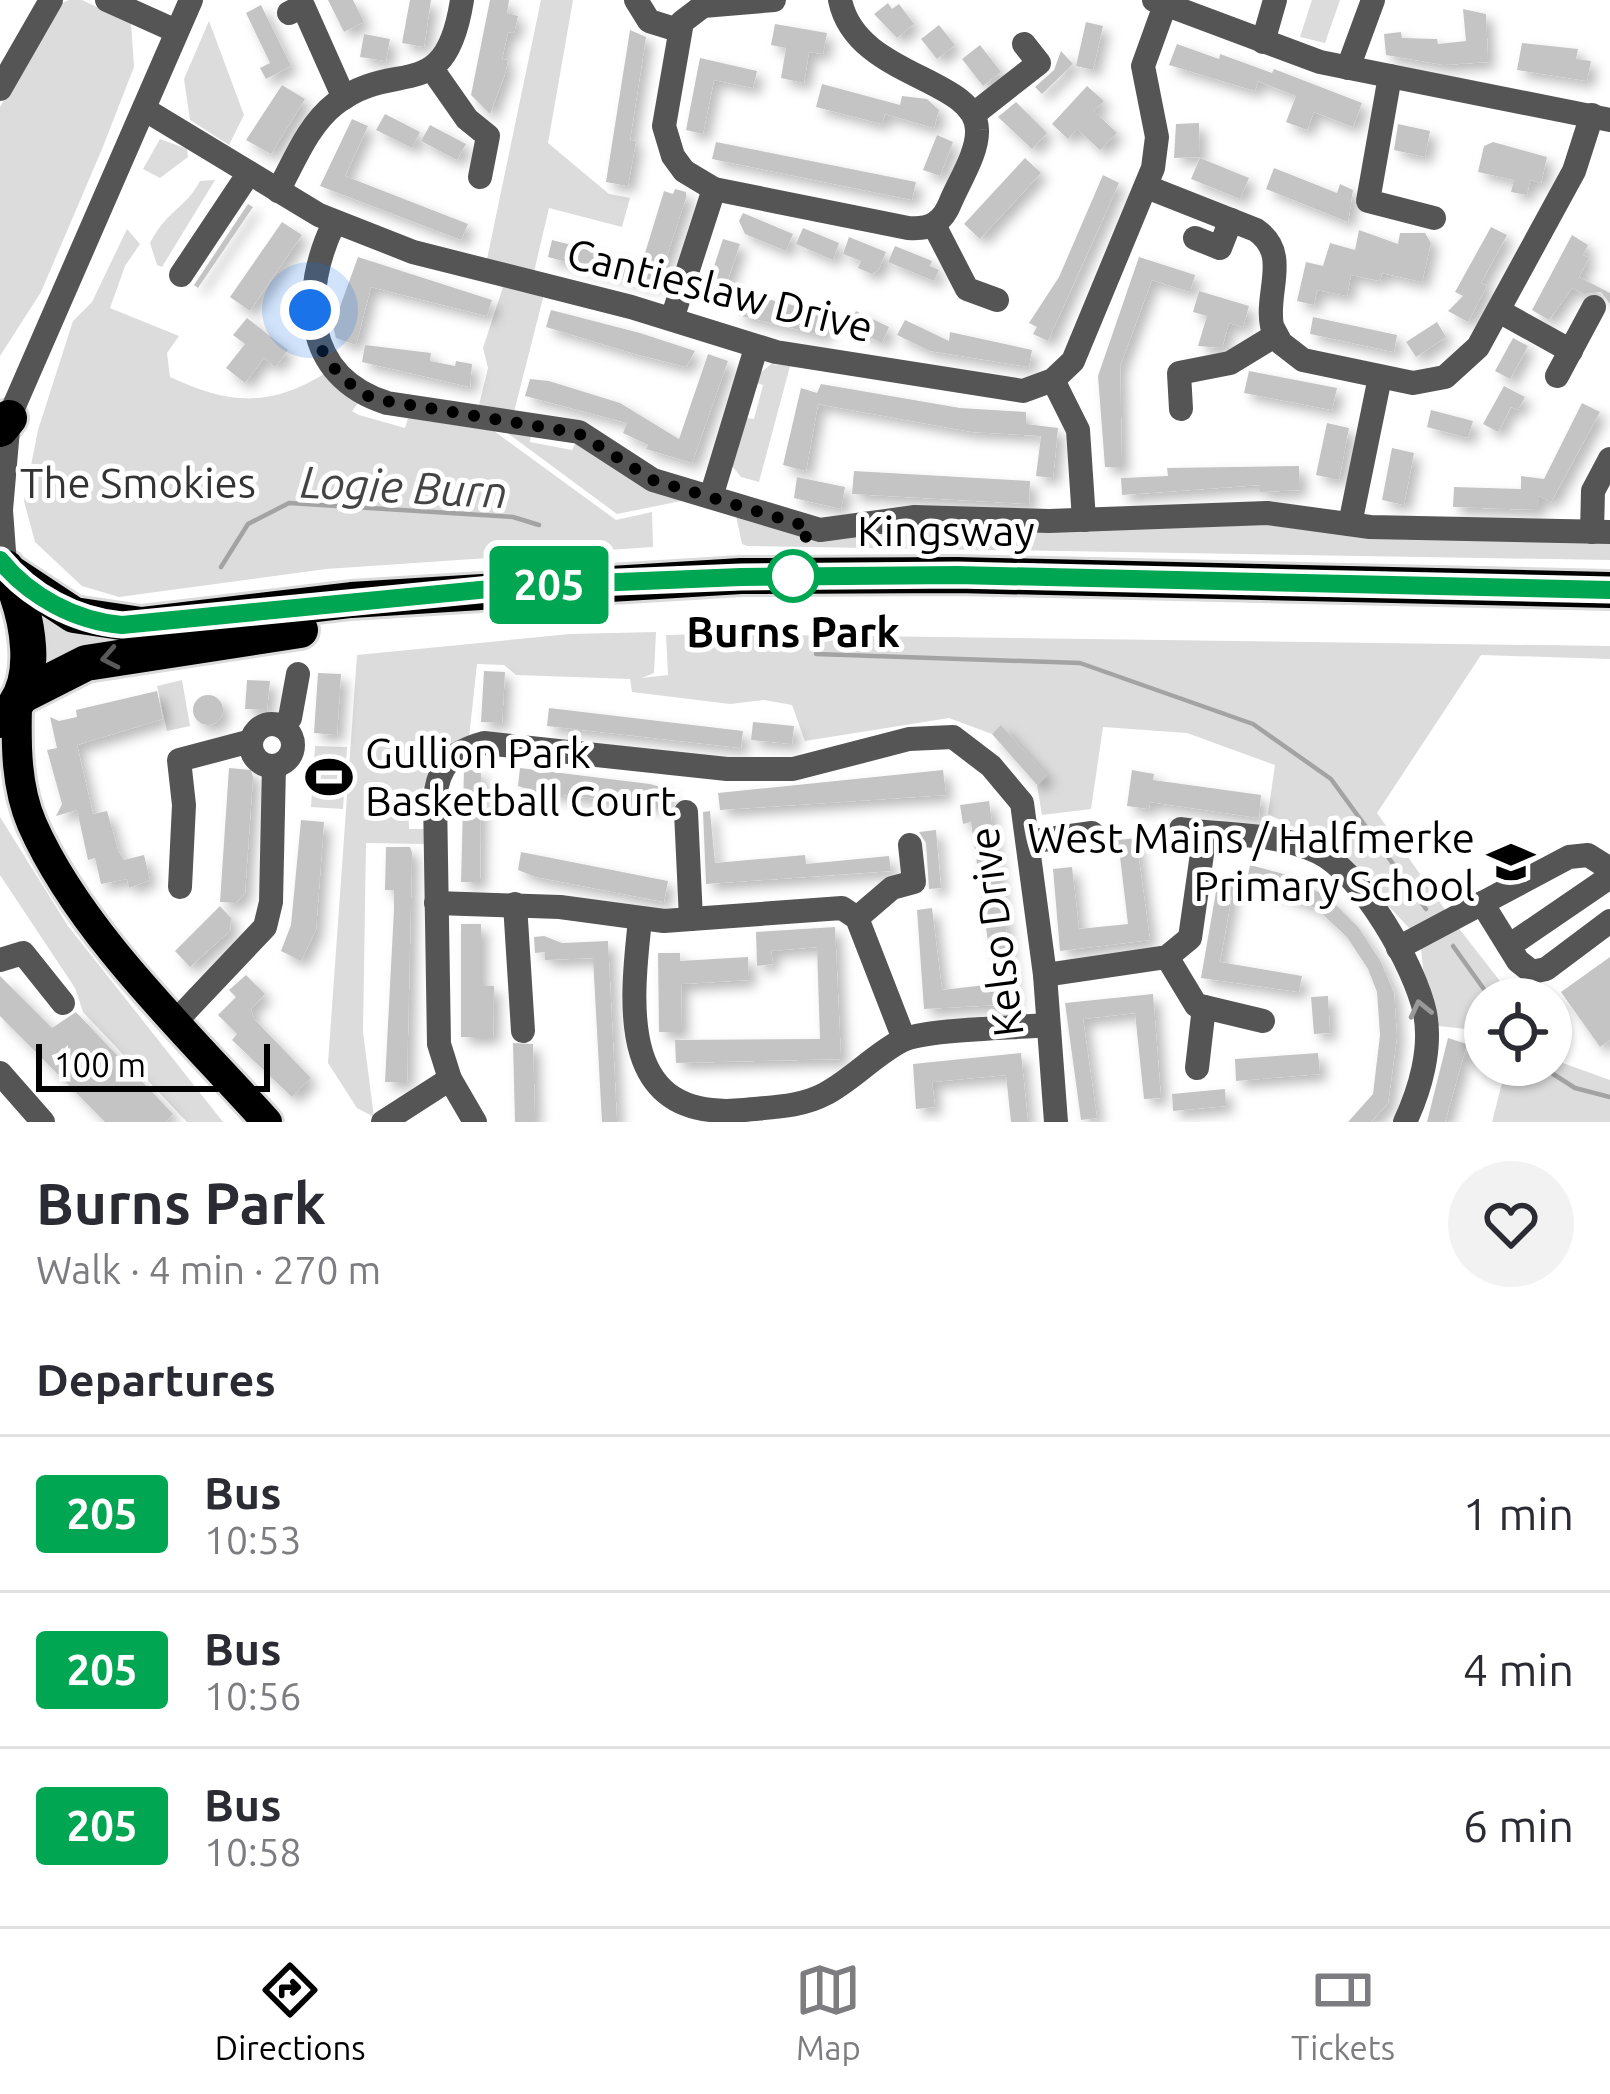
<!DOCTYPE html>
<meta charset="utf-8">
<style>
body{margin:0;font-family:Ubuntu,sans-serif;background:#f2f2f3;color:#2b2b33;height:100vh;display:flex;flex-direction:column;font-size:45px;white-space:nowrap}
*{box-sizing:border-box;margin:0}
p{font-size:39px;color:#7c7c81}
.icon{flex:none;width:66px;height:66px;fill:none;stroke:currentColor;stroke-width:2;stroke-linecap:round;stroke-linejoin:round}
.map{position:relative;height:1122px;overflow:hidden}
.drawer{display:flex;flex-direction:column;background:#fff;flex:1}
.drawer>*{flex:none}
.badge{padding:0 24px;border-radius:9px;font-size:42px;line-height:78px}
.tools{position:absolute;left:1464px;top:978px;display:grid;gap:24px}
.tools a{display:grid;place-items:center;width:108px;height:108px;border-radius:50%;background:#fff;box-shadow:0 3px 9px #0004;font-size:60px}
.scale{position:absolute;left:36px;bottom:30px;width:234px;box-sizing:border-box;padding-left:12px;border:6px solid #000;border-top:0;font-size:33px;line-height:42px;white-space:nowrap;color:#000;-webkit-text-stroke:9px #fff;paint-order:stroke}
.you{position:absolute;width:60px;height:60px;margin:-30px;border:9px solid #fff;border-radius:50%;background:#1a73e8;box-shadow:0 0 0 18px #1a73e833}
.map>.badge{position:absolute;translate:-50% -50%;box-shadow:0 0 0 6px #fff}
h2{padding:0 36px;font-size:45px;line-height:108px}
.round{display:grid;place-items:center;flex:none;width:126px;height:126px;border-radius:63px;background:#f2f2f3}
.summary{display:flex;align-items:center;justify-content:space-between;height:204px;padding:0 36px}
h1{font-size:57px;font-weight:700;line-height:90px}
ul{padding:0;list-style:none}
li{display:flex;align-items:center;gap:36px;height:156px;padding:0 36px;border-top:3px solid #e1e1e2}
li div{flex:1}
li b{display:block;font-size:45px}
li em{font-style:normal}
li .badge{min-width:132px;font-weight:700;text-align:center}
.menu{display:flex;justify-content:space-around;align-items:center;height:168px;border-top:3px solid #e1e1e2;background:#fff;font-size:33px;color:#7c7c81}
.menu a{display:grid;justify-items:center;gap:6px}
.menu .on{color:#000}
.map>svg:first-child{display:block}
.green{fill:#dcdcdc}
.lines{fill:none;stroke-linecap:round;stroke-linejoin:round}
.stream{stroke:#a3a3a3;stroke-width:4.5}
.building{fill:#c4c4c4;filter:url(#shadow)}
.major-casing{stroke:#dbdbdb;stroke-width:36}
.highway-casing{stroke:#dbdbdb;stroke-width:42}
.minor{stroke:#555;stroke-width:24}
.major{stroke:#000;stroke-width:30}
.highway{stroke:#000;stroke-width:36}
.oneway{stroke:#595959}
.oneway2{stroke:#999}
.line-casing{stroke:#fff;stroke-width:27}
.line{stroke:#00a651;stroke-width:18}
.walk{stroke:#000;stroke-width:12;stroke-dasharray:0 21.6}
.stop-dot{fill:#fff;stroke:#00a651;stroke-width:6}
.labels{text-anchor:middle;stroke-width:10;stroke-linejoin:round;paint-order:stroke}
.street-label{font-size:42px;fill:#000;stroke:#fff}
.park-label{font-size:42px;fill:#333;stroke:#fff}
.stop-label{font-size:42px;font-weight:bold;fill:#000;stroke:#fff}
.poi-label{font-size:42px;fill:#000;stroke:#fff;text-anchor:start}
.water-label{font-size:45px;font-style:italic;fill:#444;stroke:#fff}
</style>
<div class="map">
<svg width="1610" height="1122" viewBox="0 0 1610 1122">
<defs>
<filter id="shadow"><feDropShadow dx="7" dy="7" stdDeviation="6" flood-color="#0004"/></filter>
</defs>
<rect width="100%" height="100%" fill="#fff"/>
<g class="green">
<polygon points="69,0 82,0 131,23 134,67 102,149 41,292 0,356 0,107 60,4"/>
<polygon points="541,0 573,0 548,143 609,194 630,198 622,227 549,208 534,272 543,298 514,412 479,405 488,368 483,348 503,287 487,259"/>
<polygon points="1312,0 1340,0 1325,43 1300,37"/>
<polygon points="209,21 244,115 229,145 190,120 184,79"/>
<polygon points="160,139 187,149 188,157 160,178 143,169"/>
<path d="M215 180 162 267 157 265 150 243C167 210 186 208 200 181Z"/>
<path d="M127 229 140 244 125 266 110 308 179 336 167 353 170 377C228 404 268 408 324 374L359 402 352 411 359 415 405 428 408 418 494 431 616 520 652 512 653 547 326 569 119 597 82 586 35 542 24 501 38 430 73 321 92 302Z"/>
<polygon points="771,364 790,366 759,482 741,477 728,461 741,417 754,419 763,385 751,381"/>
<polygon points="502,429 531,431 530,442 572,450 577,439 686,500 617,514"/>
<polygon points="735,511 884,526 1184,522 1610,539 1610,560 747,546 742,544"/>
<polygon points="34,601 108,633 110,644 65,651 42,667"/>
<polygon points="656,632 654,673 642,678 668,675 666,635 708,634 1610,646 1610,659 1481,655 1377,813 1446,911 1411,930 1332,846 1268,814 1275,765 1187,733 1103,727 1091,809 1042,815 1037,785 1046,776 1002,726 992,734 949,718 805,741 792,705 764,700 730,704 632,692 630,679 516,675 504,665 477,664 469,738 436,755 422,791 408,793 409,829 425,829 426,844 366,843 363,1032 374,1117 357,1108 328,1063 357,655 570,634"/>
<polygon points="182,680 190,726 167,731 157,686"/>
<polygon points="315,746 347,747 343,809 311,807"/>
<polygon points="0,817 68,926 223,1122 187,1122 83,1012 75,988 0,875"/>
<polygon points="1457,926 1514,999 1485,999 1485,1038 1466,1029 1429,1025 1421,949"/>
<polygon points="1551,1050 1560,1062 1610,1080 1610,1122 1492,1122 1503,1079 1498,1065 1551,1065"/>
</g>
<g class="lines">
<g class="stream">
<polyline points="221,567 248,524 289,503 513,517 539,525"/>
<polyline points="816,654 1080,663 1253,724 1331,779 1426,909"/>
<polyline points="1453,946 1491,999"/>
<polyline points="1539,1065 1575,1088 1610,1097"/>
</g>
</g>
<g class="building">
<polygon points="328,0 353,0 364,22 344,32"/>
<polygon points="410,0 431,0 424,47 402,43"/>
<polygon points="490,0 509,0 507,13 518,16 514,33 508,32 502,59 508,60 505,74 490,114 471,95"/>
<polygon points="888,3 892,9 899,4 914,24 897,38 874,14"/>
<polygon points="261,5 291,66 266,79 260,68 270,63 246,13"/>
<polygon points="1463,9 1486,14 1488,62 1444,65 1386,55 1384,34 1401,32 1402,38 1437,39 1438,44 1466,41"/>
<polygon points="1086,22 1103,26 1093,70 1076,66"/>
<polygon points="775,24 827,33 823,54 809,52 804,83 781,78 786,48 771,45"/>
<polygon points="939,25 955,45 937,59 921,39"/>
<polygon points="630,30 646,37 630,140 636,141 628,186 606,182"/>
<polygon points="364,34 390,39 386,61 360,57"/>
<polygon points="1522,43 1578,49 1576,59 1591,61 1587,81 1517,70"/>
<polygon points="1177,44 1219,59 1220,54 1272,73 1274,69 1362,103 1353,127 1314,112 1307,130 1286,122 1296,96 1258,81 1255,91 1169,65"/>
<polygon points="980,45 1001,72 983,86 962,59"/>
<polygon points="1061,51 1073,64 1042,94 1035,87 1054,70"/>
<polygon points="700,58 757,71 753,88 714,80 703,134 686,130"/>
<polygon points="822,84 900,105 902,96 927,99 939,110 934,128 885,114 882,124 816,107"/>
<polygon points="282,85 305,99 271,154 246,140"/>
<polygon points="1087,86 1104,101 1094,111 1117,133 1100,150 1077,129 1068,139 1052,124"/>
<polygon points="1016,102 1047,133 1032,149 998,117"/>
<polygon points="385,114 420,132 412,148 376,130"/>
<polygon points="352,119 368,126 345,176 468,224 461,240 320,186"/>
<polygon points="1199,123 1200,157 1174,158 1176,124"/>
<polygon points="1398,124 1430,131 1425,157 1394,150"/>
<polygon points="430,125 466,144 457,160 421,141"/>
<polygon points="937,135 953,142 940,176 923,170"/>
<polygon points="716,142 916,182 912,200 712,159"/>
<polygon points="1493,142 1547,157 1541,183 1530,180 1527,195 1511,192 1514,180 1478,172 1484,146"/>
<polygon points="1025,158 1041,173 980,239 964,224"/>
<polygon points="1200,158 1249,178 1240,199 1191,179"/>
<polygon points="1274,168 1337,193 1340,184 1353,190 1348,222 1266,189"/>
<polygon points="1103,175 1119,183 1048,341 1033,334 1037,327 1029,323 1059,277"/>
<polygon points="675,189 686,192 686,198 657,286 548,257 552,240 642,263 664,191 673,194"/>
<polygon points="248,204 253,207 198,288 194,285"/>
<polygon points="743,213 793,234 786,251 745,234 739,221"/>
<polygon points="282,222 302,235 250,311 230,297"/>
<polygon points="1491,227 1507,235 1481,283 1487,286 1468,322 1448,311 1463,296 1455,292"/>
<polygon points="803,228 839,243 833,260 796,244"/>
<polygon points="1359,230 1398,244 1400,233 1425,233 1431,243 1422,282 1382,273 1380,281 1351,275 1347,296 1317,290 1314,305 1297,301 1306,262 1323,266 1330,243 1355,250"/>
<polygon points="1572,235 1588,245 1583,255 1589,258 1579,277 1610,293 1610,304 1601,292 1584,294 1572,288 1549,320 1532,310"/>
<polygon points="849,237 886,252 879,269 872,274 858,268 861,261 843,254"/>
<polygon points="723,239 740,244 722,297 706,291"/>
<polygon points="895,246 932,261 930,266 939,270 934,281 888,262"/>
<polygon points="358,257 492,300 487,316 371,287 356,345 336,338 333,326"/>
<polygon points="1139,257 1195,275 1190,292 1152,280 1120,366 1122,467 1105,467 1098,376"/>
<polygon points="1199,291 1249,306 1243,327 1229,323 1222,348 1198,346 1207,316 1193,312"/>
<polygon points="742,293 830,314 825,336 737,315"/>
<polygon points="551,310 640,333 695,351 686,367 635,354 546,327"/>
<polygon points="856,311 889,327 882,343 849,327"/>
<polygon points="1313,317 1397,335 1394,352 1310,334"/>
<polygon points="247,318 288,350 275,367 264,358 245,383 226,368 245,344 233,335"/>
<polygon points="905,320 949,341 950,332 1032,350 1029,367 930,351 897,335"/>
<polygon points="1437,322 1446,337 1416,357 1406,342"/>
<polygon points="1513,338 1528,346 1510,379 1495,371"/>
<polygon points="365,345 431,353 430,361 455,366 456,361 472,364 470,387 362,362"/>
<polygon points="708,354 728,361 692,463 646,449 648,445 623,433 627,423 525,396 530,379 549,381 620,403 679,439"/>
<polygon points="1249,371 1337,388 1332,410 1244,393"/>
<polygon points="821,384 960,408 1026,412 1026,424 1058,428 1053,478 1036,476 1041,436 972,432 818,404 806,471 783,465 801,388 817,393"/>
<polygon points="1504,386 1525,397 1518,410 1511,407 1498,432 1483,424"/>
<polygon points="1582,403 1600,412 1551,502 1539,496 1539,510 1453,507 1454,487 1521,489 1521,476 1544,479"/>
<polygon points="1431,410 1473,421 1468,438 1427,427"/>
<polygon points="1327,423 1349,428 1339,480 1316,475"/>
<polygon points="1392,448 1414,453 1404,505 1382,500"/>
<polygon points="1299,466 1300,490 1260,492 1260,485 1122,495 1121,478 1168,476 1167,468"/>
<polygon points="854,471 1030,481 1029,504 852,494"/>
<polygon points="797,477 845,487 841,509 794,498"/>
<polygon points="484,671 505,672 502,723 481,722"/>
<polygon points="318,673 341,674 337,735 314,733"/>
<polygon points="247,680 270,681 267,710 245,709"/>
<polygon points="157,691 163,719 77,745 93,814 107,811 118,850 124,860 144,855 150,880 129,888 127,879 101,884 95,858 88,860 77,810 56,816 62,804 47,750 57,748 50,717 59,721 77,717 76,710"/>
<circle cx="208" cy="710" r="15"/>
<polygon points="549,708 743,731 741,748 547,726"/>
<polygon points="753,722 794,726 792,744 751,740"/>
<polygon points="1001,725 1047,776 1037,785 992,734"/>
<polygon points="229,768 251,770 253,777 245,893 236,903 220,902"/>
<polygon points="520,768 650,784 668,789 667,807 537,792 518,786"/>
<polygon points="464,770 481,770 480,882 461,882"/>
<polygon points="943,770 946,795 720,810 718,793"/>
<polygon points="1132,770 1154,774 1153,780 1261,795 1259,818 1150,802 1149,809 1127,806"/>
<polygon points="989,801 1016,1004 924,1009 917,910 932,908 942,990 994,984 971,822 963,824 960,805"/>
<polygon points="710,811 715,863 805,855 806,864 889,856 891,871 706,884 703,812"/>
<polygon points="301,820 324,822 316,930 301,961 281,951 291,925"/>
<polygon points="936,830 941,888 929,889 926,843 919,832"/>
<polygon points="1136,838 1150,940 1060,951 1053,869 1072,867 1079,929 1128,924 1118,840"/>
<polygon points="386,847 410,847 412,853 407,1082 385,1082 394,909 394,890 385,890"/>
<polygon points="521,852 668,881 664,902 536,877 518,870"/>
<polygon points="1250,865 1291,876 1330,899 1359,928 1381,962 1394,993 1397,1037 1388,1103 1371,1122 1348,1122 1373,1094 1380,1035 1377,992 1368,969 1347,937 1317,909 1247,880"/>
<polygon points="1218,880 1234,883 1220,962 1302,976 1299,992 1201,978"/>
<polygon points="220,906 231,918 230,931 190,967 175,951"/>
<polygon points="461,924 481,924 481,986 494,986 493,1037 461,1037"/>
<polygon points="835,927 841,1059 676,1063 675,1040 820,1039 817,947 771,951 773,964 757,966 756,932"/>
<polygon points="544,936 562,943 608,941 617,1122 602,1122 593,958 545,960 545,952 535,953 534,937"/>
<polygon points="658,953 680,953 680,961 748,957 749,980 681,984 682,1032 659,1032"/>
<polygon points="1610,957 1610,1040 1600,1047 1561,992"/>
<polygon points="246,975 265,994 251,1009 254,1019 311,1078 292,1097 232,1040 237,1034 218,1015 236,997 229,990"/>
<polygon points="0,976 52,1028 76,1012 173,1114 166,1122 105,1122 0,1016"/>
<polygon points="1153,994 1161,1098 1144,1099 1135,1013 1083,1019 1097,1118 1081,1120 1065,1003"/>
<polygon points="1328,996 1330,1033 1314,1034 1311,997"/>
<polygon points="1448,1038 1467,1044 1445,1122 1427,1122"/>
<polygon points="513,1043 533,1044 535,1122 515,1122"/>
<polygon points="1021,1053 1028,1122 1011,1122 1006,1075 932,1082 935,1107 916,1109 913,1064"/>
<polygon points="1318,1053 1320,1074 1236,1081 1235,1059"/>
<polygon points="1225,1089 1226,1106 1173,1111 1172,1094"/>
</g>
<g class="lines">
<defs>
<path id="major" d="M17 705C16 745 16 787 32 824 80 933 188 1034 267 1122"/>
<g id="highway">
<polyline points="0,429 9,418"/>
<polyline points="9,572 74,615 141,625 351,600 741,576 957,575 1610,590"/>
<polyline points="21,696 86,663 300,630"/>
<path d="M0 720C46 688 27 611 6 568"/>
</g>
</defs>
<use href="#major" class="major-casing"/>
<use href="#highway" class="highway-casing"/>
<g class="minor">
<polyline points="107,0 176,31"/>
<polyline points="636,0 649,21 678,30"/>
<path d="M774 0 703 6 682 22 664 126 673 156 684 171 714 189 908 228C931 230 943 222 951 201 960 180 978 152 977 130 976 77 856 78 840 0"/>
<polyline points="1154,0 1320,62 1610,120"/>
<polyline points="289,13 303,6 344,98"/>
<polyline points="1263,42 1275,0"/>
<polyline points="1348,68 1373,0"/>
<polyline points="432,69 467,119 488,136 480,177"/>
<polyline points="1390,76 1368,201 1434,218"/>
<polyline points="0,89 51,0"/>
<polyline points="144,109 319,215 413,252 631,307 776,352 1023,391 1053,380 1073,361 1153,168 1157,137 1143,66 1165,5"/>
<polyline points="974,114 1039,63 1024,44"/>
<path d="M1147 187 1256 230C1291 254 1265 292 1272 326L1281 343 1303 360 1413 383 1445 377 1478 347 1574 171 1592 115"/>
<path d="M278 191C294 162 308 125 335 104 396 56 445 109 462 0"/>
<path d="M334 223C301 291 301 376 387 403L579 432 653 480 820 530 915 517 1049 521 1267 513 1370 527 1610 532"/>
<polyline points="934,225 967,289 997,300"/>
<polyline points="1195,238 1220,248 1231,220"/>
<polyline points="181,275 249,173"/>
<polyline points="1499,311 1571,351"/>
<polyline points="672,319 714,189"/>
<polyline points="1557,376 1594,307"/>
<polyline points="1053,380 1078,430 1084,520"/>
<polyline points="1181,409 1179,373 1230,363 1276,335"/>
<polyline points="4,429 191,0"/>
<polyline points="711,497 756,348"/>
<polyline points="1350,524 1380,377"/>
<polyline points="1592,532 1593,491 1610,459"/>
<polyline points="5,565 1,510 9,418"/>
<circle cx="272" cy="745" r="21"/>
<polyline points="283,727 290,718 298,674"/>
<polyline points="686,812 691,919"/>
<path d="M1181 829C1228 836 1274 832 1318 852 1362 873 1415 966 1425 1013 1432 1049 1420 1090 1405 1122"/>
<polyline points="1028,842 1092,833"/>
<polyline points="180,887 184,805 179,760 251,741"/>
<polyline points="436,903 560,907 664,921 842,908 857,918 904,1039"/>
<polyline points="1482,903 1518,961 1532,972 1546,969 1610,921"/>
<polyline points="515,904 523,1031"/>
<polyline points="857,918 892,888 914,882 910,845"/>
<path d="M640 920C630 1010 619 1122 744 1110 771 1107 801 1107 825 1094 852 1080 874 1055 901 1041 924 1029 1015 1028 1047 1025"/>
<polyline points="1509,946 1610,877"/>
<polyline points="1398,948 1569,857 1588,855 1610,869"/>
<polyline points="1167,957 1196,1005 1263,1021"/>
<polyline points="0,960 23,953 63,1003"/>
<polyline points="1045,975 1167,957 1190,938 1205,833"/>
<polyline points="176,1021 265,927 271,902 274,766"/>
<polyline points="1197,1068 1204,1007"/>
<polyline points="0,1073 43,1122"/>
<polyline points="383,1122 450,1079"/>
<path d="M475 1122 450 1079 439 1044 435 797C439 764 452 752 484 743L727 769H793L909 739 953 737 991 766 1022 803 1045 975 1056 1122"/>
</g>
<use href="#major" class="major"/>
<use href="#highway" class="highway"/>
</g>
<defs><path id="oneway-chevron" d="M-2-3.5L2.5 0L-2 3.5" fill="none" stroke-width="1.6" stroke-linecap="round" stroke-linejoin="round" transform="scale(3)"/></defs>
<use class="oneway" href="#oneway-chevron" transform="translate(110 658) rotate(169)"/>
<use class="oneway2" href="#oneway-chevron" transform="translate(1420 1009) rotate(-103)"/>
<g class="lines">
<defs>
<path id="line" d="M0 560C29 596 75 621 122 625L520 586 741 577 957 575 1610 590"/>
</defs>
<use href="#line" class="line-casing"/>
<use href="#line" class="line"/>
<path class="walk" d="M310 310C314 350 338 381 374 399L578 433 653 480 809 527 793 576"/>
</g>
<defs>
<symbol id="stadium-bare" viewBox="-9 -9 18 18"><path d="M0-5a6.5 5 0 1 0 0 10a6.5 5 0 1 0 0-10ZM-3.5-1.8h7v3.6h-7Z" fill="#000" stroke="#fff" stroke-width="2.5" paint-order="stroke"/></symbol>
<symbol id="school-bare" viewBox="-9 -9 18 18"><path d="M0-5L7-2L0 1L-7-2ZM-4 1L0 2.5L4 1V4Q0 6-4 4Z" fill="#000" stroke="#fff" stroke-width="2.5" paint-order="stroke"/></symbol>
</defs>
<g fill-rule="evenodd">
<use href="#stadium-bare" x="296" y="744" width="66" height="66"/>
<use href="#school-bare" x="1478" y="829" width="66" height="66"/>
</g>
<circle class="stop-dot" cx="793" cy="576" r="24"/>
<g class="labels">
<g class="street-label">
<text transform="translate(720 290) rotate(14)" y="15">Cantieslaw Drive</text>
<text x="946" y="546">Kingsway</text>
<text transform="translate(996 932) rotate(-97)" y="15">Kelso Drive</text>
</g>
<g class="park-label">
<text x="138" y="498">The Smokies</text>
</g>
<g class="stop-label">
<text x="793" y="647">Burns Park</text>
</g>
<g class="poi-label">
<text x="365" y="768">Gullion Park<tspan x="365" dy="48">Basketball Court</tspan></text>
<text x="1475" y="853" text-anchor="end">West Mains / Halfmerke<tspan x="1475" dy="48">Primary School</tspan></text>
</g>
<g class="water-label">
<text transform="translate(404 487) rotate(3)" y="16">Logie Burn</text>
</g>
</g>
</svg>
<div class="tools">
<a><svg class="icon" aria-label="locate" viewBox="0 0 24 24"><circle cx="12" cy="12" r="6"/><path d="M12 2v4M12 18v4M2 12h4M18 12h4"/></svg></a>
</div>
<div class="scale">100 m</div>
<div class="you" style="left:310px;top:310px"></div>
<b class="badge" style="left:549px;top:585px;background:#00a651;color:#fff">205</b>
</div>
<section class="drawer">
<div class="summary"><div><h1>Burns Park</h1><p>Walk · 4 min · 270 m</p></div><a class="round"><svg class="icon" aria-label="heart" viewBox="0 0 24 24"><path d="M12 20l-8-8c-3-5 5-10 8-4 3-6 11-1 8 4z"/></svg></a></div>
<h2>Departures</h2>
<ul>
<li><span class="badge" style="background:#00a651;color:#fff">205</span><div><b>Bus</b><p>10:53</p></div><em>1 min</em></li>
<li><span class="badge" style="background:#00a651;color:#fff">205</span><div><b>Bus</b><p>10:56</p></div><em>4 min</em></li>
<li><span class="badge" style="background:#00a651;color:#fff">205</span><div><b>Bus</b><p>10:58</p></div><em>6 min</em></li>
</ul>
</section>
<nav class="menu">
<a class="on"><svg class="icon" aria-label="directions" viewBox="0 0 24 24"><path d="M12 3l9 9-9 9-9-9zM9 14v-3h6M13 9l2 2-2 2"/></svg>Directions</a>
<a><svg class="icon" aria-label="map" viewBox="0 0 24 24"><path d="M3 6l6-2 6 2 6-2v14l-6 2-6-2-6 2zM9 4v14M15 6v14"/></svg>Map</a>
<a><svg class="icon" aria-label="tickets" viewBox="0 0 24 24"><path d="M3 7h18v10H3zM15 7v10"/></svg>Tickets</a>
</nav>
